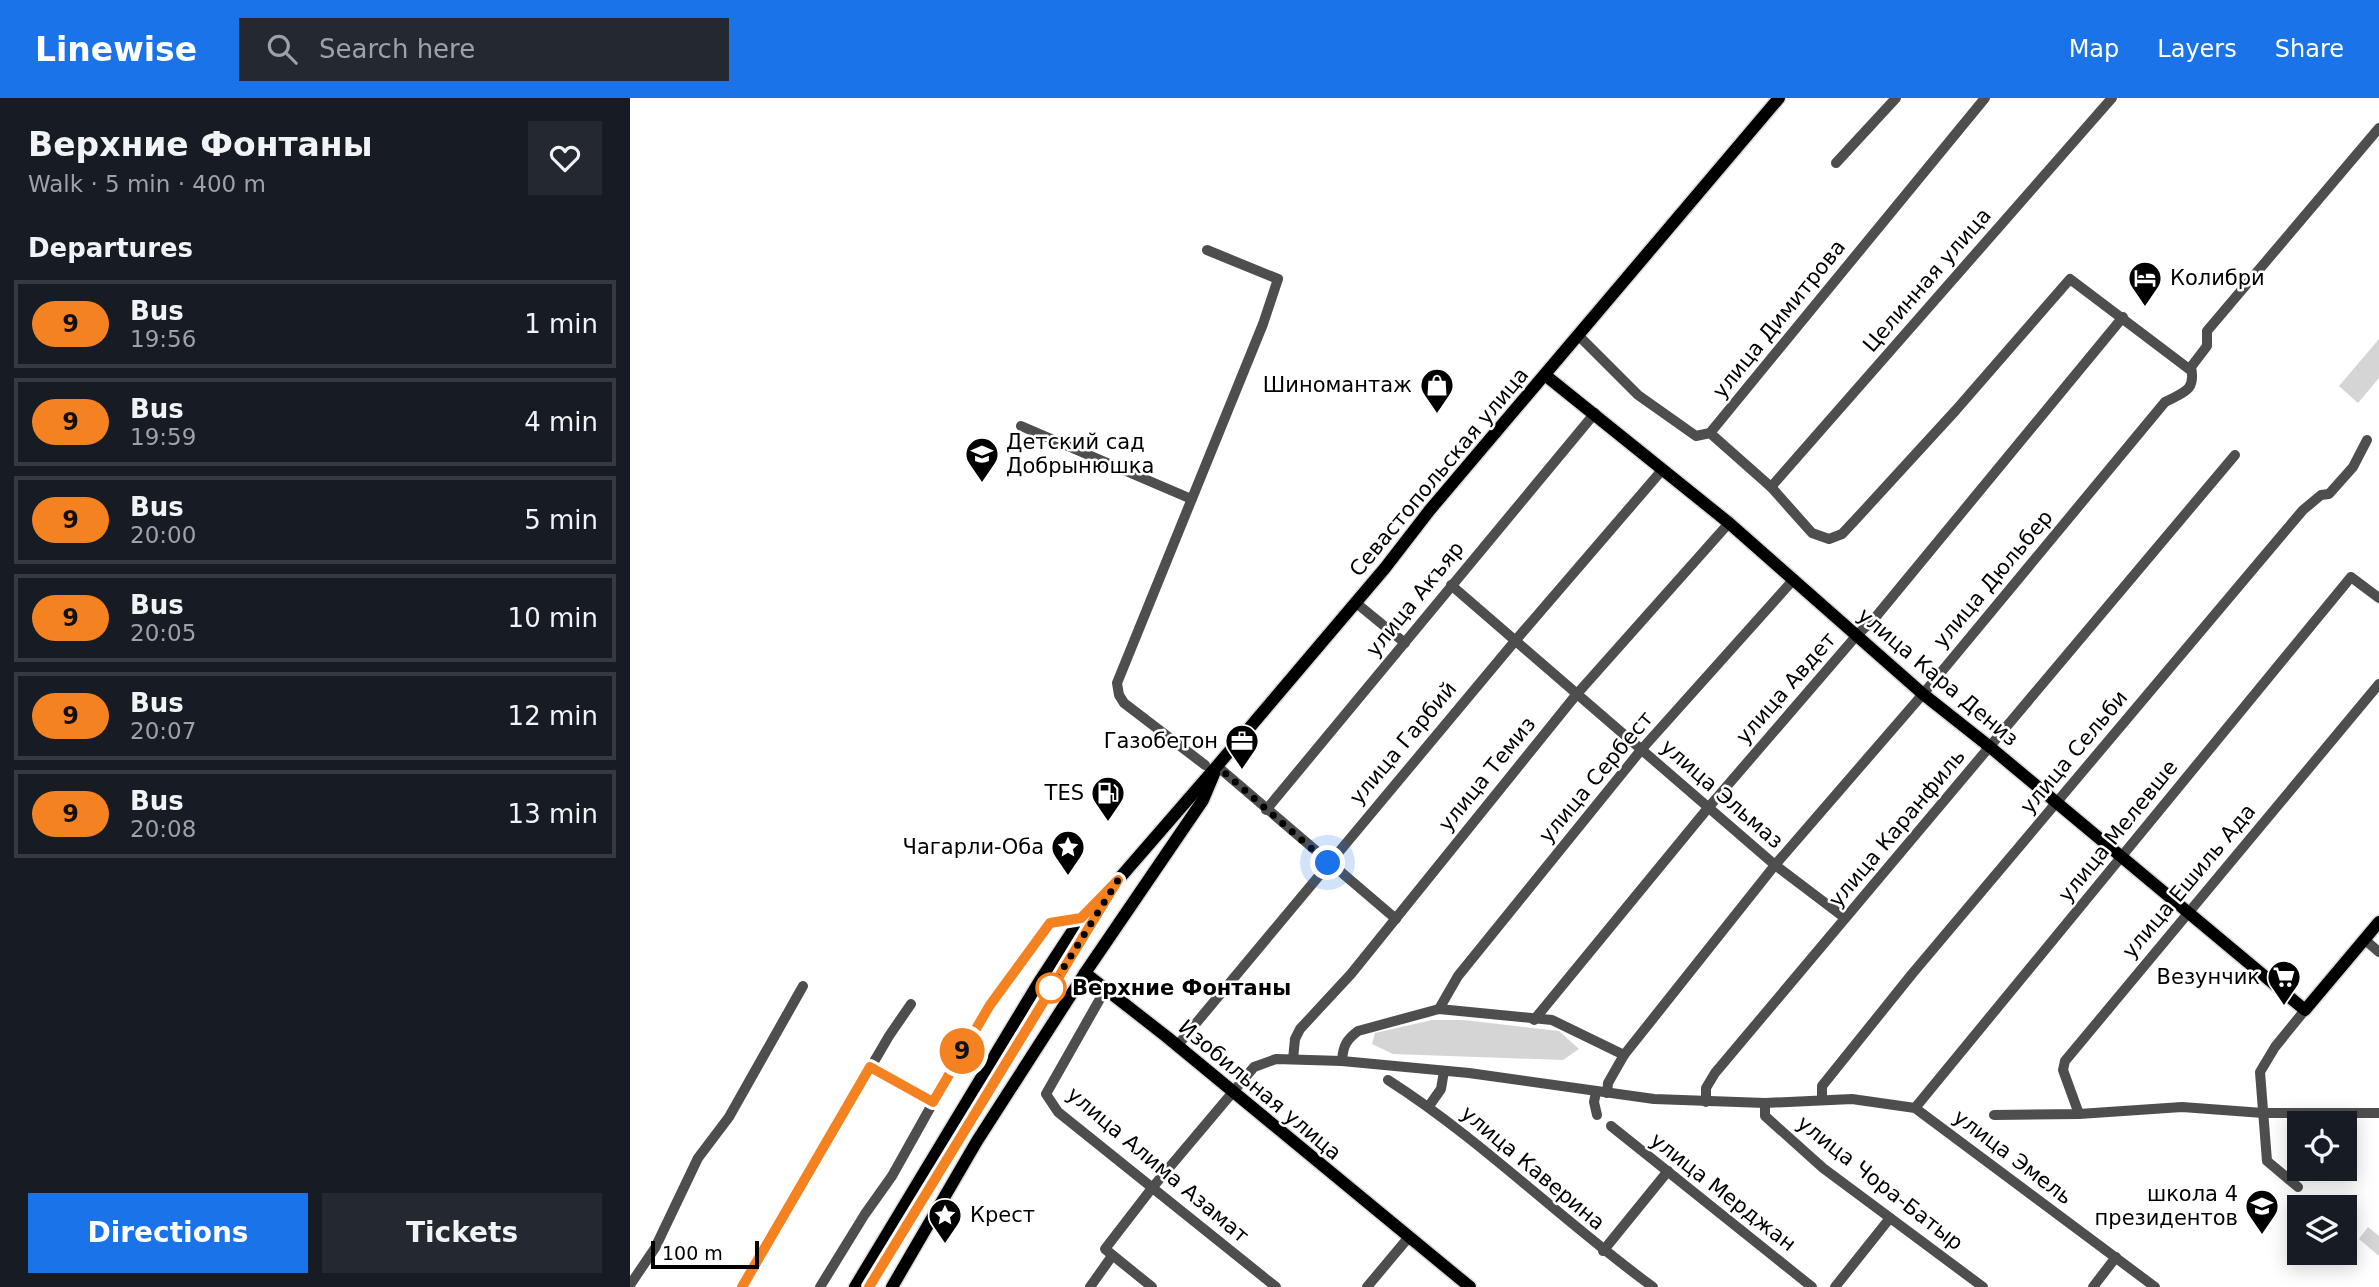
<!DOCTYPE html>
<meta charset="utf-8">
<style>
body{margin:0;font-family:"DejaVu Sans",sans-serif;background:#242831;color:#f1f3f6;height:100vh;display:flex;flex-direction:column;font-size:26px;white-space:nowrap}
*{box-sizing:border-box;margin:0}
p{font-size:23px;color:#9ea1a6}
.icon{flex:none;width:38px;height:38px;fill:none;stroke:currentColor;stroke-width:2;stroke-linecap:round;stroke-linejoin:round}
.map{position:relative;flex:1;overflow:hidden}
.sheet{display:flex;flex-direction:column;background:#171b24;width:630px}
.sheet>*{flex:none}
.badge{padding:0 14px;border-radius:23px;font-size:24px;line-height:46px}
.fabs{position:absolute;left:1657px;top:1013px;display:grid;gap:14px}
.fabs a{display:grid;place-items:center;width:70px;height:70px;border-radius:0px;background:#171b24;box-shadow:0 4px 18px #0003;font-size:35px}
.scale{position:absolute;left:21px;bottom:18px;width:108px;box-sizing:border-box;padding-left:7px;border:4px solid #000;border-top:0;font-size:19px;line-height:24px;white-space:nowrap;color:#000;-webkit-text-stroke:5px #fff;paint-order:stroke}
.you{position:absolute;width:35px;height:35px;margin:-18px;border:5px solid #fff;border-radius:50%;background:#1a73e8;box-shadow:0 0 0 10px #1a73e833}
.map>.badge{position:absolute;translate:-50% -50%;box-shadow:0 0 0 4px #fff}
h2{padding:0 28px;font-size:26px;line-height:63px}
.round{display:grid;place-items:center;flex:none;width:74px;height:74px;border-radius:0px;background:#242831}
.headline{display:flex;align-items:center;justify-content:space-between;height:119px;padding:0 28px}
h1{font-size:33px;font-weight:600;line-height:52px}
.primary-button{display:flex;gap:14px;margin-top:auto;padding:14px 28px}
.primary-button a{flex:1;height:80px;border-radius:0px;background:#1a73e8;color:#fff;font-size:28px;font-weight:600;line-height:80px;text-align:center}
.primary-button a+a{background:#242831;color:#f1f3f6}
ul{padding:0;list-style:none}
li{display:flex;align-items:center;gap:21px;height:88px;margin:0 14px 10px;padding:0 14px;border:4px solid #363941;border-radius:0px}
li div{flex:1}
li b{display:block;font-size:26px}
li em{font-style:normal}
li .badge{min-width:77px;font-weight:700;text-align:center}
header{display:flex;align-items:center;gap:42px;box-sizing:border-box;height:98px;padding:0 35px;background:#1a73e8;color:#fff}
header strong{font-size:33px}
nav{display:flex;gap:38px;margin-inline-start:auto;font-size:24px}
.search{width:490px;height:63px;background:#242831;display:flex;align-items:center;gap:18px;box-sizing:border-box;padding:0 24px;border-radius:0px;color:#9ea1a6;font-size:26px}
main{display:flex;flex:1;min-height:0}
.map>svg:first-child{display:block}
.green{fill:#d5d5d5}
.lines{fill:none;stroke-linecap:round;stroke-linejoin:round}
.major-casing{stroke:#dbdbdb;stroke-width:15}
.minor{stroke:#4e4e4e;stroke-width:10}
.major{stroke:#000;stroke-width:12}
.line-casing{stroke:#fff;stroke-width:16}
.line{stroke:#f58220;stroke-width:10}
.walk{stroke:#000;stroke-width:7;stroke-dasharray:0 12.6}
.stop-dot{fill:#fff;stroke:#f58220;stroke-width:3.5}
.labels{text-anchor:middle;stroke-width:5;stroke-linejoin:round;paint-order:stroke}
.poi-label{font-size:21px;fill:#000;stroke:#fff;text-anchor:end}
.street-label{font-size:21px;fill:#000;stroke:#fff}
.stop-label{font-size:21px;font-weight:bold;fill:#000;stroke:#fff;text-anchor:start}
</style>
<header>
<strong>Linewise</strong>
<div class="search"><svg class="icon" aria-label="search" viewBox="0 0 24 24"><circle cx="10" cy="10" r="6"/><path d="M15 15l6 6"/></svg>Search here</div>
<nav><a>Map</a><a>Layers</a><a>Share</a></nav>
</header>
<main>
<section class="sheet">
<div class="headline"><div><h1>Верхние Фонтаны</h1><p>Walk · 5 min · 400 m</p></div><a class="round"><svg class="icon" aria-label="heart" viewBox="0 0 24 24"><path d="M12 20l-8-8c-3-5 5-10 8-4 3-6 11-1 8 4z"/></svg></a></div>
<h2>Departures</h2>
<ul>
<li><span class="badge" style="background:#f58220;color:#111">9</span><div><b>Bus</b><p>19:56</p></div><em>1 min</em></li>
<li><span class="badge" style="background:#f58220;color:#111">9</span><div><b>Bus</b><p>19:59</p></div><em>4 min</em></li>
<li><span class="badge" style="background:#f58220;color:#111">9</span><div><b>Bus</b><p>20:00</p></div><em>5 min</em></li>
<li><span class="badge" style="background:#f58220;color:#111">9</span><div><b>Bus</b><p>20:05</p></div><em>10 min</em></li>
<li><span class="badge" style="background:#f58220;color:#111">9</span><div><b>Bus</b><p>20:07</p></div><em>12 min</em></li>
<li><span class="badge" style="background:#f58220;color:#111">9</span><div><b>Bus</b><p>20:08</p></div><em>13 min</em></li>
</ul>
<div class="primary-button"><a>Directions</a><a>Tickets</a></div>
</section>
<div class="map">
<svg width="1749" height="1189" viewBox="0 0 1749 1189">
<rect width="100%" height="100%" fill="#fff"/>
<g class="green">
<polygon points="1749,241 1749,280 1728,305 1709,288"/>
<polygon points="802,922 834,922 929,933 949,951 933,962 763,956 742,946 745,935"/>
<polygon points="1738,1129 1749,1138 1749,1158 1729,1141"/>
</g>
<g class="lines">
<defs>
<g id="major">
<polyline points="915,277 1099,425 1293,596 1360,649 1675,912 1749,824"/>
<polyline points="584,676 573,702 455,875 537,939 840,1189"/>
<polyline points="225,1189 409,884 451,820 488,782 587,668 755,470 799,413 1149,0"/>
<polyline points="239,1189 479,798"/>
<polyline points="262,1189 347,1043 455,875"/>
</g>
</defs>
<use href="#major" class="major-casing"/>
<g class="minor">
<polyline points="1206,65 1266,0"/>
<polyline points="949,238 1008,297 1066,338 1080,335 1355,0"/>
<polyline points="391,328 559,400"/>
<polyline points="1080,335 1141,389 1182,435 1199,441 1212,436 1227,420 1326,312 1440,181 1559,271 1561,269"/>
<polyline points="1141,389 1482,0"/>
<polyline points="821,487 1145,767 1215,820"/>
<polyline points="725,504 775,545"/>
<polyline points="575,667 494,605 489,597 487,585 633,226 648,181 577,152"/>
<polyline points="587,668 766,821"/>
<polyline points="636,712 965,315"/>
<polyline points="1734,841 1749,854"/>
<polyline points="475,892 416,996 428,1014 646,1189"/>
<polyline points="809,911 828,878 1011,652 1164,481"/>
<polyline points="904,922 1078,710 1227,537 1244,521 1493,219"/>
<polyline points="547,948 885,543 1033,371"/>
<polyline points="663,961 665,941 670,931 721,876 946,597 1099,425"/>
<path d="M712 963C713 948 716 942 728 933L809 911 922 922 994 957"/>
<polyline points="240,969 303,1004"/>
<path d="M758 982C852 1042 932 1123 1023 1189"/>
<polyline points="966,994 964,1004 967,1017"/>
<path d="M977 995 978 985 994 957 1145 767 1293 596 1535 304C1554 294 1566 293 1561 269L1577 248V233L1749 30"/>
<polyline points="1192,1001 1192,988 1282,876 1640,451 1673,412 1691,397 1699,396 1723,369 1737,342"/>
<polyline points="1076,1004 1076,990 1085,975 1605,357"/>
<polyline points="1135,1005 1135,1018 1193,1070 1353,1189"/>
<polyline points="799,1008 811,991 814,973"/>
<polyline points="1285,1010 1721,479 1749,500"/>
<polyline points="1449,1016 1433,972 1435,963 1749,586"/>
<polyline points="1364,1017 1449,1016 1552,1009 1633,1015 1749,1015"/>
<polyline points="981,1028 1182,1189"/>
<polyline points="1668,1089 1637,1063 1630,974 1645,949 1675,912"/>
<polyline points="973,1153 1038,1073"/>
<polyline points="0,1187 25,1150 68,1060 99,1019 173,888"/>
<polyline points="112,1189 259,938 281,906"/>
<polyline points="190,1189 235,1116 262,1078 342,935 383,874 420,825 451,820"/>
<polyline points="460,1189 482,1158"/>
<polyline points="522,1189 475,1151 522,1090 624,969 646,961 712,963 839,975 1024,1001 1135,1005 1222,1001 1285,1010 1525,1189"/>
<polyline points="737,1189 778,1140"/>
<polyline points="1205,1189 1260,1120"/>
<polyline points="1463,1189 1486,1159"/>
</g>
<use href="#major" class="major"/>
</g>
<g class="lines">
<defs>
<polyline id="line" points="112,1189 240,969 303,1004 360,907 420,825 451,820 488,782 239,1189"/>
</defs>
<use href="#line" class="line-casing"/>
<use href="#line" class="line"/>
<polyline class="walk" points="421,890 488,782 587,668 698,765"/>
</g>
<defs>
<symbol id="hotel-pin" viewBox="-11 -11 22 30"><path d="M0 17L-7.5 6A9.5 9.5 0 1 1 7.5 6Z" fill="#000" stroke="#fff"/><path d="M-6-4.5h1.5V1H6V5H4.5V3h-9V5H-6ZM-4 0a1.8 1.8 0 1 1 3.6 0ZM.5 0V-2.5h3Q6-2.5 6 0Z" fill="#fff"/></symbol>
<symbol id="shop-pin" viewBox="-11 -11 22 30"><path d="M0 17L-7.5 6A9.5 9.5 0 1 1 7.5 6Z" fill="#000" stroke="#fff"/><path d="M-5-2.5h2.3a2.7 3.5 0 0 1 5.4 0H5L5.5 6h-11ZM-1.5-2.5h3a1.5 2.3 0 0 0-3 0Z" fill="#fff"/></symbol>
<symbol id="school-pin" viewBox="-11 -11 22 30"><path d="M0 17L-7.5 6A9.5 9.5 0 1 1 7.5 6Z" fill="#000" stroke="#fff"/><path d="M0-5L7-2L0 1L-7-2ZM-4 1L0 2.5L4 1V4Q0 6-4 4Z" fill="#fff"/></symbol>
<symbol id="office-pin" viewBox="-11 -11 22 30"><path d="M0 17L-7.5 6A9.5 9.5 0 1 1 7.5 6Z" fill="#000" stroke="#fff"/><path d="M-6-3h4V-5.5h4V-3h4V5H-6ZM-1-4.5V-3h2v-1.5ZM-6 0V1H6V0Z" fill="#fff"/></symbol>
<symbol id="fuel-pin" viewBox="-11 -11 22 30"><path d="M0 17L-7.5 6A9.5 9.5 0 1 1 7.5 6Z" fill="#000" stroke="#fff"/><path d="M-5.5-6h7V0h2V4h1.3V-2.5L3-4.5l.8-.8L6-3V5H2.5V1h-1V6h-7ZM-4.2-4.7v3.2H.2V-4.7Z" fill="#fff"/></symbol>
<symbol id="sight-pin" viewBox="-11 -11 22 30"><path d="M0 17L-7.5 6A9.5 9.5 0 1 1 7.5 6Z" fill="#000" stroke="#fff"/><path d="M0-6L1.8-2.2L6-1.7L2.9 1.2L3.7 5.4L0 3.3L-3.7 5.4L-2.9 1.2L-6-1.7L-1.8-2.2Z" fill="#fff"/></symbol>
<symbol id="supermarket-pin" viewBox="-11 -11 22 30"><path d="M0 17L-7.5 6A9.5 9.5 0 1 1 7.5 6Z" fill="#000" stroke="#fff"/><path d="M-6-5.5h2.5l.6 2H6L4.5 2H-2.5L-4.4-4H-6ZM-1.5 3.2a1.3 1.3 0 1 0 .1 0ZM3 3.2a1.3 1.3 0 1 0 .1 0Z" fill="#fff"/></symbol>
</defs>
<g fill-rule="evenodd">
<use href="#hotel-pin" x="1496" y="161" width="38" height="52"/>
<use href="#shop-pin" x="788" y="268" width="38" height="52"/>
<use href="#school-pin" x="333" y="337" width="38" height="52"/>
<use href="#office-pin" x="593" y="624" width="38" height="52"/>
<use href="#fuel-pin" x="459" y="676" width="38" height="52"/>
<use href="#sight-pin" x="419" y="730" width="38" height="52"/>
<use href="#supermarket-pin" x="1635" y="860" width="38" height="52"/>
<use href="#school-pin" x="1613" y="1089" width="38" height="52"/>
<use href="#sight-pin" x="296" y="1098" width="38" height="52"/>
</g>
<circle class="stop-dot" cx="421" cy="890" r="14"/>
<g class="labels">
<g class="poi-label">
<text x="1540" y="187" text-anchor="start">Колибри</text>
<text x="782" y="294">Шиномантаж</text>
<text x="376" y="351" text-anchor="start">Детский сад<tspan x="376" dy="24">Добрынюшка</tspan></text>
<text x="588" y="650">Газобетон</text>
<text x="454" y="702">TES</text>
<text x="414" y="756">Чагарли-Оба</text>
<text x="1630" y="886">Везунчик</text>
<text x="1608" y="1103">школа 4<tspan x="1608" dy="24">президентов</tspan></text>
<text x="340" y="1124" text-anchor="start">Крест</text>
</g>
<g class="street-label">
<text transform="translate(1297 182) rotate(-49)" y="7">Целинная улица</text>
<text transform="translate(1149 221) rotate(-51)" y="7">улица Димитрова</text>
<text transform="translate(809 374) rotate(-50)" y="7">Севастопольская улица</text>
<text transform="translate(1363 481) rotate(-50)" y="7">улица Дюльбер</text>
<text transform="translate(785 501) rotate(-51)" y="7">улица Акъяр</text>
<text transform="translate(1308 579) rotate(40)" y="7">улица Кара Дениз</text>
<text transform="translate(1156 590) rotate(-49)" y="7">улица Авдет</text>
<text transform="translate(773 645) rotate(-50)" y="7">улица Гарбий</text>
<text transform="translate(1444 654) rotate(-50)" y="7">улица Сельби</text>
<text transform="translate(857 676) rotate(-51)" y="7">улица Темиз</text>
<text transform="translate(966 679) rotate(-50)" y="7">улица Сербест</text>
<text transform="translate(1092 696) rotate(41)" y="7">улица Эльмаз</text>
<text transform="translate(1267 730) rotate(-50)" y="7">улица Каранфиль</text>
<text transform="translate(1488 733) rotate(-51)" y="7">улица Мелевше</text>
<text transform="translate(1559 783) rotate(-50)" y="7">улица Ешиль Ада</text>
<text transform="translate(630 992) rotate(40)" y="7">Изобильная улица</text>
<text transform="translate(1383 1059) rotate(37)" y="7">улица Эмель</text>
<text transform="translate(528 1067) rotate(40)" y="7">улица Алима Азамат</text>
<text transform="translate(903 1070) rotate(40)" y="7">улица Каверина</text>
<text transform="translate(1250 1085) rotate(38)" y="7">улица Чора-Батыр</text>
<text transform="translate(1093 1094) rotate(38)" y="7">улица Мерджан</text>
</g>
<g class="stop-label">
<text x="442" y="897">Верхние Фонтаны</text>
</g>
</g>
</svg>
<div class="fabs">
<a><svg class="icon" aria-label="locate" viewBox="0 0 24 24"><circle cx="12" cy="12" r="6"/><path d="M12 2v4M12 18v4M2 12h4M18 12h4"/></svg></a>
<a><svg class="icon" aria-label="layers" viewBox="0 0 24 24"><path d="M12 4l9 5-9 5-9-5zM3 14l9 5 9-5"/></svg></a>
</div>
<div class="scale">100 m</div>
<div class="you" style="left:698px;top:765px"></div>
<b class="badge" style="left:332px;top:953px;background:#f58220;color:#111">9</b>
</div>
</main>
